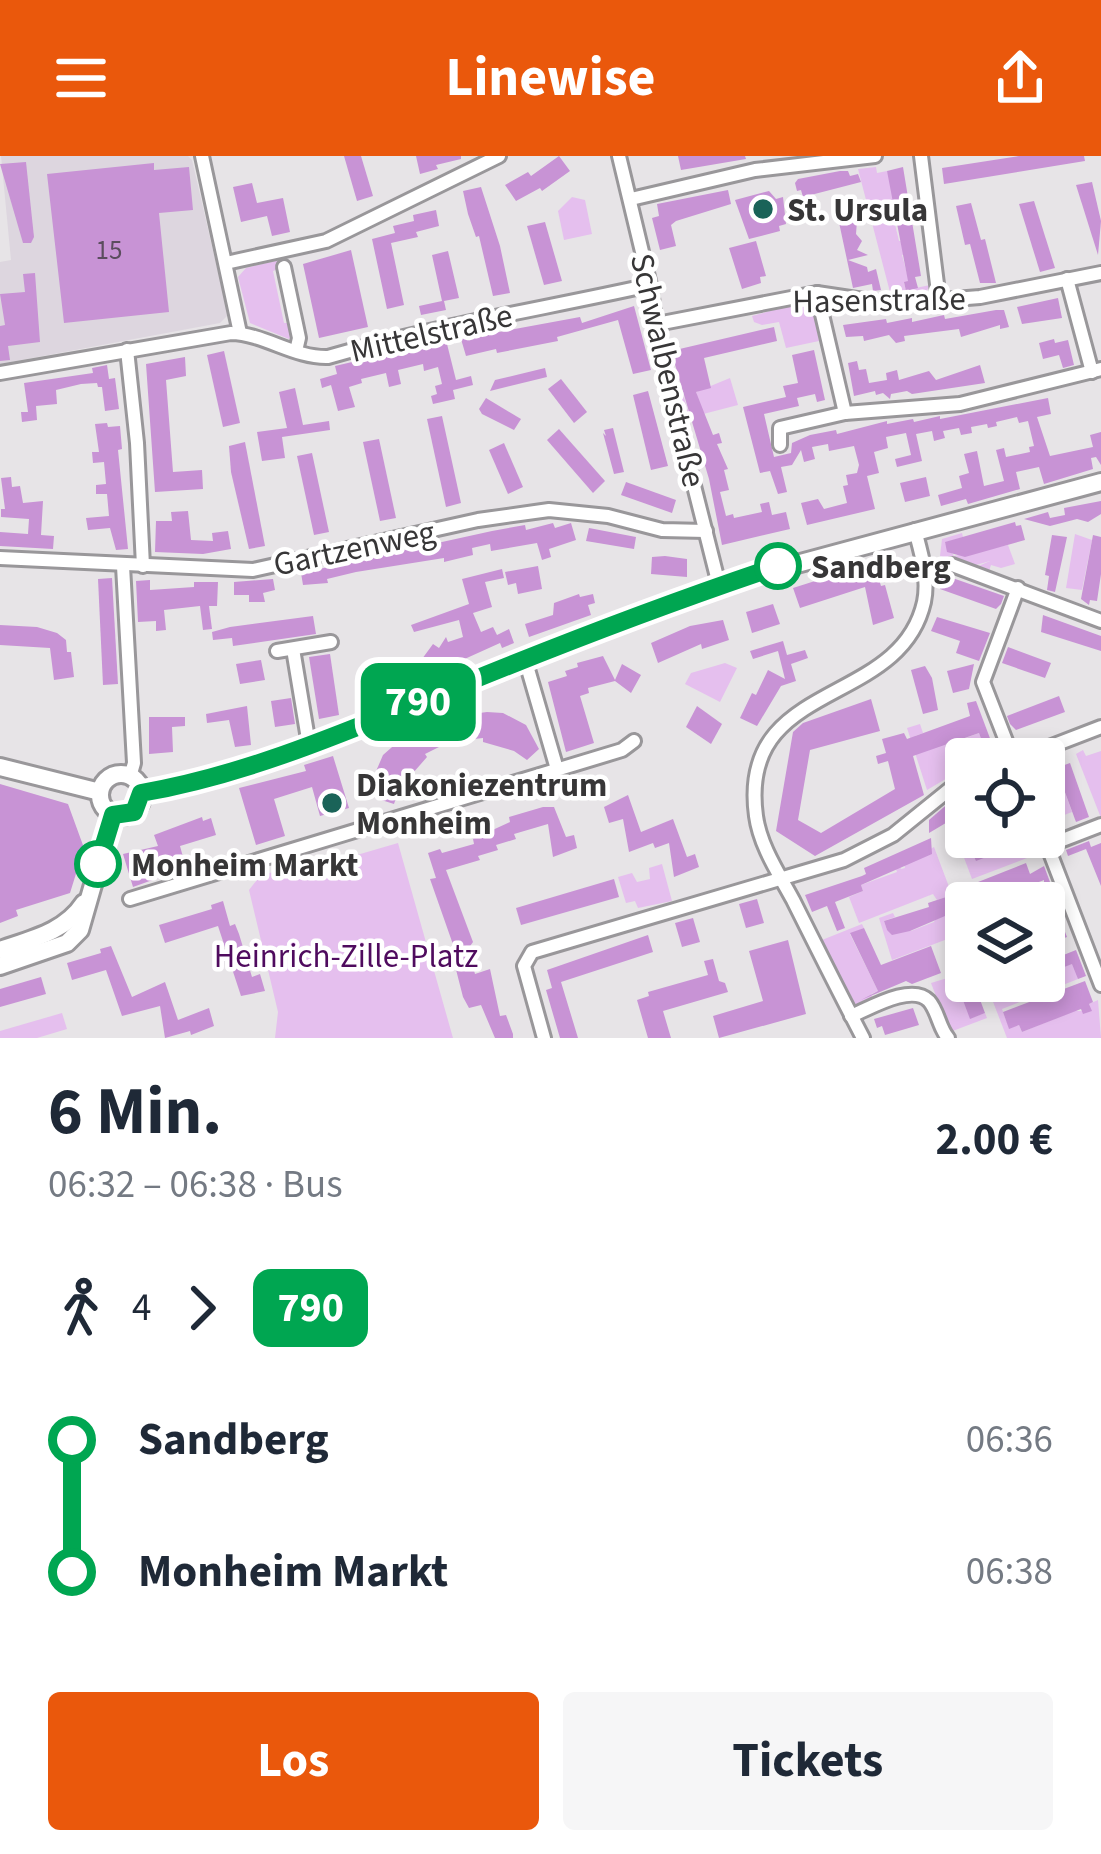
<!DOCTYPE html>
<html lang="de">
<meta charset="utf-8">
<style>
body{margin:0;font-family:"Source Sans 3",sans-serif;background:#f6f6f7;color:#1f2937;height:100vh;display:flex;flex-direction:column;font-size:45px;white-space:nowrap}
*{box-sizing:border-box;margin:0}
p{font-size:39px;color:#747a83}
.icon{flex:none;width:66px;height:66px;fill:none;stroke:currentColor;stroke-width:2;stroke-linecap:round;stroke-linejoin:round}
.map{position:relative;height:882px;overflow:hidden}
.panel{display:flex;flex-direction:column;background:#fff;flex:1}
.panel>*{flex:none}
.badge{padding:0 24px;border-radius:18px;font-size:42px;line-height:78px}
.fabs{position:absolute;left:945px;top:582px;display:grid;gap:24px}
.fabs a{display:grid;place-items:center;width:120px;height:120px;border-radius:12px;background:#fff;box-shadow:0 6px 18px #0003;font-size:60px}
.map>.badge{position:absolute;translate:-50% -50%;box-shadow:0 0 0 6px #fff}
.legs{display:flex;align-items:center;gap:18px;height:132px;padding:0 48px;font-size:39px}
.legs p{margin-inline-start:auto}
.headline{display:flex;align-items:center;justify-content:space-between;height:204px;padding:0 48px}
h1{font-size:66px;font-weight:700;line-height:90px}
.button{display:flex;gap:24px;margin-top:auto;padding:24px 48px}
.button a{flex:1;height:138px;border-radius:12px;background:#ea580c;color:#fff;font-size:48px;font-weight:700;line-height:138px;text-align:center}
.button a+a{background:#f6f6f7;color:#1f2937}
ul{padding:0 48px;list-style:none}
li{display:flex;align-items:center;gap:42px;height:132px;font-size:45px}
li i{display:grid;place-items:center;width:18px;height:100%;margin:0 15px;background:currentColor}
li i::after{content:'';width:30px;height:30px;margin:-15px;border:9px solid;border-radius:50%;background:#fff}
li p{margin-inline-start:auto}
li:first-child i{background:linear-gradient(#0000 50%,currentColor 0)}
li:last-child i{background:linear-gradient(currentColor 50%,#0000 0)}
header{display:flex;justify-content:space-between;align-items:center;height:156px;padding:0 48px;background:#ea580c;color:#fff;font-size:54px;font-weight:700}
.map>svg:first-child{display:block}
.built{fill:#ddd6df}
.green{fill:#e5bfee}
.building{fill:#c893d5}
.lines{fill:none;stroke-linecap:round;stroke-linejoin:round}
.street-casing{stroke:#99979a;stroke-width:18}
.secondary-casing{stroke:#99979a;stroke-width:22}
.street{stroke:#fff;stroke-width:12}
.secondary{stroke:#fff;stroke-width:16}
.line-1-casing{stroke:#fff;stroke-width:27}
.line-1{stroke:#00a651;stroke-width:18}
.poi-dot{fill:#1a6358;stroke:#fff;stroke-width:4.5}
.stop-1-dot{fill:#fff;stroke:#00a651;stroke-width:6}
.labels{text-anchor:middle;stroke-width:9;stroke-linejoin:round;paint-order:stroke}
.number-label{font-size:27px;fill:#5b4d5e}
.poi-label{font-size:33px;font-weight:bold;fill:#373637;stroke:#fff;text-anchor:start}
.street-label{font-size:33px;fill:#373637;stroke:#fff}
.stop-label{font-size:33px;font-weight:bold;fill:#373637;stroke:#fff;text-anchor:start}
.park-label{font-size:33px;fill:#4f0b5e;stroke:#fff}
</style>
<header><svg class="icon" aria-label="menu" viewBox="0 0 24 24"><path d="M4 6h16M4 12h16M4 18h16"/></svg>Linewise<svg class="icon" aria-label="share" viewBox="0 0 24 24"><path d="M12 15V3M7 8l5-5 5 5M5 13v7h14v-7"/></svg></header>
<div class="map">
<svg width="1101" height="882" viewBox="0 0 1101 882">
<rect width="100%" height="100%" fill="#e7e4e7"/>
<polygon class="built" points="1,0 188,0 192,4 228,159 220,167 0,208 0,106 11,104"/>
<g class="green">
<polygon points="876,11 877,17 887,15 902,52 892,56 899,85 906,85 909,97 902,99 909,125 904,127 906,134 930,129 925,138 891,140 858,13"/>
<polygon points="572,41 585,44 592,78 564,84 558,55"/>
<polygon points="279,104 280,112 273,115 284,167 291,167 293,179 289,183 250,167 238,121 246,112"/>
<polygon points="802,146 814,155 819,185 786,192 779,166 762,169 754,166 752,160"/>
<polygon points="730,222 738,249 684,263 677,240 683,238 688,255 700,252 696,236"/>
<polygon points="962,377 963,381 945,387 954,400 1008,389 1015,408 1001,412 991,409 988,418 974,412 990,405 969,411 940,400 942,383"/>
<polygon points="1075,378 1092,384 1082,434 1066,432"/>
<polygon points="725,507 737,512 720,546 685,528 691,517"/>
<polygon points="920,568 923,577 915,580 947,589 979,577 985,593 998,587 996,596 985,603 966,603 966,611 927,634 907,572"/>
<polygon points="1083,594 1086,600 1101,595 1101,662 1076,598"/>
<polygon points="1056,612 1072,656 1046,666 1044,617"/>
<path d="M1021 686 1027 702 972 723 963 699C983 691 999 698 1021 686Z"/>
<polygon points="398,687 453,882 275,882 278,856 249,734 260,720 321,701 326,708"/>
<polygon points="934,691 966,776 892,804 879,762 893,757 895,761 884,765 887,774 911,775 934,766 946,741 937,744 933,738 859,767 849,741 863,735 861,729 897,716 895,710 899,708 901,713 905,712 904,708"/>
<polygon points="662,708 672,745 638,752 635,745 626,747 618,721 632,717 637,726 650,723 649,712"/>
<polygon points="862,768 864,772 850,778 878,835 871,838 874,845 855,849 822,784"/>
<polygon points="1076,806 1078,823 1002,853 1009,872 1019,869 1022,876 1074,855 1091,855 1089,848 1098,844 1101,882 1007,882 985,825 997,825 992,827 995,835 1005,832 1011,843 1017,841 1011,825 1044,825 1044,819"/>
<polygon points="954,820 971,862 985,857 987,862 950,876 931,827"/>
<polygon points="62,857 67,873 37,882 0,882 0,875"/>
</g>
<g class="building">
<polygon points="344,0 361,0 373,40 357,45"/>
<polygon points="416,0 461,0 461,3 436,9 438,13 420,18"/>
<polygon points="559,0 570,15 542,35 540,32 516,45 505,29 528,16 531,20"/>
<polygon points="678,0 745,0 746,3 681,14"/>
<polygon points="1019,0 1084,0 1085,5 944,28 942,12"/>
<polygon points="26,6 34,81 31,87 23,87 0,8"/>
<polygon points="154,7 154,14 189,11 193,54 159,57 169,156 64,167 47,18"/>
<polygon points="903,11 921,120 915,121 918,132 906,135 904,126 908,125 887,15"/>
<polygon points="840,15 848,15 850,20 858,18 861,26 803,41 801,34 797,35 795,27 798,23"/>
<polygon points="1092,26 1101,65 1098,99 1076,29"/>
<polygon points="252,27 257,47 283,42 290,76 272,80 267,60 241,66 233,31"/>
<polygon points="481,31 500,90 510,137 493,140 479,80 476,81 468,58 463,35"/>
<polygon points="728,34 731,48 676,65 671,69 676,90 660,94 652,62 659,60 657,48"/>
<polygon points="769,35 776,43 783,41 786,68 779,70 780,75 749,83 735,44"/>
<polygon points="1034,45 1055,112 1040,116 1019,48"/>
<polygon points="971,47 981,84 985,83 996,127 980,127 970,88 965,89 956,50"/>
<polygon points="857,52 851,62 857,65 856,78 862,85 857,94 868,99 848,104 867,111 868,116 876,113 881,134 873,135 872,128 853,132 837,57"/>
<polygon points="436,54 439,70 416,76 418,81 391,87 404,149 387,153 372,83 395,77 393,70 414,65 413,59"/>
<polygon points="545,66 562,125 544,129 527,70"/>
<polygon points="756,85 766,120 760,121 761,127 742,133 729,92"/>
<polygon points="351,94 368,171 319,182 303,108"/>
<polygon points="448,95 459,142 444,145 446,154 421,159 419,150 442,145 432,99"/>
<polygon points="35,117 40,186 8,190 10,204 0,205 0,170 5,169 0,138 25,136 23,118"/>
<polygon points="1058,142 1062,162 1022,168 1017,151"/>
<polygon points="634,150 651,214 633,218 618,164 557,181 558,185 497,197 496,193 466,200 461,183 580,161 582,167"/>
<polygon points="996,154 1004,154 1009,171 1000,173 1000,169 961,181 959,173 904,180 905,185 896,187 889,179 864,185 863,180 846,181 843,169 886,163 887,167 912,162 912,166 944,159 945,163"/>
<polygon points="774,171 777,185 704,202 711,232 696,236 713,279 719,277 722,287 717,288 728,313 724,314 729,334 720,336 726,360 733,358 734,362 762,356 760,348 769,346 772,359 786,356 790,373 722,389 709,323 671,195"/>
<polygon points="1054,183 1055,187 1068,184 1074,209 1063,212 1059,199 1043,203 1039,187"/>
<polygon points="446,184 456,224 471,220 473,229 453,234 455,243 433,248 431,240 437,238 435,230 442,228 438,211 424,215 423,208 398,214 401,228 389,231 386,217 361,223 362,227 349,231 355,251 338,255 331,229 322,232 320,223 337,218 335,210"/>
<polygon points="814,194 825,244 817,246 815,238 797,242 799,250 764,258 774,301 791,297 792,287 810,279 836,274 837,278 887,265 887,268 913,263 914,266 940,260 940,263 1048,242 1051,258 1037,261 1050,300 1093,291 1090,279 1101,276 1101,309 1096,301 1091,302 1093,313 1044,328 1039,311 1016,316 1020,333 968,348 966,343 941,350 938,339 962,332 959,320 969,317 964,298 977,295 984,330 1004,325 996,294 1004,292 1006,301 1030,296 1029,291 1034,290 1028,265 1019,267 1017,261 996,266 997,270 988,272 987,268 971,271 972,277 961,279 959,272 943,275 945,282 934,285 932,275 916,278 922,305 897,311 895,303 911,299 906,277 886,281 888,292 874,296 879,317 867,320 875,353 807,369 801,347 818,343 824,353 847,347 843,330 848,329 846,319 857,317 859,309 854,290 829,295 828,288 812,291 815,303 804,306 801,294 792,309 781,311 787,336 778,338 770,315 760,317 743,251 786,241 783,230 798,227 792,199"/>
<polygon points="224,195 240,267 223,271 207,199"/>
<polygon points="185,201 186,220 166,224 173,316 202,314 203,333 155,336 146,208"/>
<polygon points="857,205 859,214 866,213 869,227 887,224 886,217 897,214 899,224 929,215 936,224 980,209 985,227 912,238 907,235 891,238 890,243 883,237 876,239 875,235 854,240 848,207"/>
<polygon points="107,209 109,223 115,222 119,253 105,255 102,231 98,231 97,227 81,228 56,234 57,248 36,250 37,264 22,266 21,256 28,256 24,227 93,217 92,212"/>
<polygon points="545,212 547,221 490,235 495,224"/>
<polygon points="561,223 587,256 574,267 548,233"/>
<polygon points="295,232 303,269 329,265 330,274 282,281 285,302 262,305 257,276 287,272 279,236"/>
<polygon points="648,235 668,310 651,314 633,239"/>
<polygon points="486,242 521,263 514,274 482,258 479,253"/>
<polygon points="442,260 461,347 446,351 427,263"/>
<polygon points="107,267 108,271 120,270 122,293 118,294 128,393 116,394 110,372 88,374 86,362 109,360 107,338 96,338 96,329 106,328 104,306 93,307 92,296 99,296 95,268"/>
<polygon points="613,272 624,316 614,318 603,277 606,280 604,274"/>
<polygon points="559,273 605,325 593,337 547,284"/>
<polygon points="379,283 396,362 380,365 363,286"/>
<polygon points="245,286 265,390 249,393 231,316 229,290"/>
<polygon points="504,287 523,331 508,338 489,294"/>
<polygon points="312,297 329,376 314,379 297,300"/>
<polygon points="11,321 12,331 20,330 23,347 43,345 41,379 54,380 53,393 0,390 0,376 28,378 29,363 1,361 1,353 5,353 1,322"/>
<polygon points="926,321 930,340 905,346 900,327"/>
<polygon points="626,326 676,344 672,357 621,339"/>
<polygon points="1101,345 1101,358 1088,366 1077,363 1050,370 1024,363 1048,356 1050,362 1065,359 1064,352"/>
<polygon points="188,355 191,384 213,385 212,377 228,375 231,393 203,398 155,396 156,365 172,365 171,356"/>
<polygon points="1015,366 1016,370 1021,369 1025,384 965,401 947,396 945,386"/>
<polygon points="553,367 555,372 571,367 576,384 549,393 551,401 542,404 537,387 491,395 490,388 472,392 473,399 444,406 444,402 356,416 327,423 328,427 303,429 301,417 492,375 525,369 526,374"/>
<polygon points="589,372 636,381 634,393 586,385"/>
<polygon points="1052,379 1067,381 1055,436 1047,434 1049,420 1045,419"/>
<polygon points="1093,379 1101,381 1101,418 1097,445 1090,444 1089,449 1081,443"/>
<polygon points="665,400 687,403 687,421 651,418 652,401"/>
<polygon points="538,410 542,433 518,438 516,427 508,429 505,416"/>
<polygon points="859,411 860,415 868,413 877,417 881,430 885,429 894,462 873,469 865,431 800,452 793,432"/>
<polygon points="502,413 504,422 485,426 492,451 473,457 481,476 493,471 497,479 509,473 514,487 502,492 500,487 427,520 422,503 433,488 439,492 446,481 448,486 463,481 459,464 414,476 411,469 469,448 462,423"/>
<polygon points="941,418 1004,440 1001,448 996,453 940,433"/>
<polygon points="112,422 118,528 103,529 98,423"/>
<polygon points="273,423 275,434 263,437 265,446 249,446 249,439 234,439 234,426"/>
<polygon points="150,424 150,434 194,431 194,426 218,426 217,450 209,450 212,473 203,474 200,450 164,454 166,474 156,475 156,465 138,466 136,425"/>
<polygon points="579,438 580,441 593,438 595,447 588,449 591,459 529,481 525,468 553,459 554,447"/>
<polygon points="773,448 780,468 752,477 746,456"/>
<polygon points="1043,459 1101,480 1101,495 1041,476"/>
<polygon points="313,460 316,478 233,490 232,482 213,484 212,476 230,471"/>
<polygon points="937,461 990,477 979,505 956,497 960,485 931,475"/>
<polygon points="723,464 729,484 702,493 701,488 658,507 651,487 690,470"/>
<polygon points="0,469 37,471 57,477 66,484 67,496 71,496 74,521 54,524 50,492 0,489"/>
<polygon points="783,485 787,499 805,494 808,502 791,508 796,525 781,530 757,570 740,562 752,537 756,539 768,514 785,523 778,495 753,503 750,495"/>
<polygon points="1008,491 1051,507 1045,522 1002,507"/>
<polygon points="330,498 339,559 319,563 309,501"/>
<polygon points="603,500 615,524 622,508 641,519 631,537 615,525 588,532 589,537 580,540 594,587 566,596 548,526 567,520 565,515 578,511 577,507"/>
<polygon points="261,504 265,524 240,528 236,508"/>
<polygon points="974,508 969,533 953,537 947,515"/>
<polygon points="925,510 932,522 938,554 923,558 911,514"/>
<polygon points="1059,540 1065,556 1016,574 1010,568 1007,560"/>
<polygon points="291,542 295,568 275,571 271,545"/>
<polygon points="871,543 880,575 810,594 798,664 821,677 895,633 888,605 878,608 876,600 886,597 882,583 904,577 907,583 970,560 967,547 976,545 991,585 983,588 979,577 913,600 924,639 815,700 776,675 793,576 803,567"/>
<polygon points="247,550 251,589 235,591 229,564 207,567 206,558"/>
<polygon points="697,550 722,568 711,588 686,571"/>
<polygon points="487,556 503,557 526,569 539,593 527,604 514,595 483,586 483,582 449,586 425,598 427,601 399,633 394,648 375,642 374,620 383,599 408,577 410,579 443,562"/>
<polygon points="149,561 185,561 185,570 172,571 173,596 149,598"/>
<polygon points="333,600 349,652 320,660 312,631 274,643 285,680 256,689 239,632 306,615 304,609"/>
<polygon points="1070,607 1089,661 1076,666 1056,612"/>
<polygon points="0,628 68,648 84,692 70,737 16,754 18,760 0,767"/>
<polygon points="628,639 641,676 673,663 687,701 695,698 699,711 674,721 669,687 655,692 653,687 629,696 623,663 609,667 604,651"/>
<polygon points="966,640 966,655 929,677 929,664 951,645"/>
<polygon points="543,651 554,651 566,681 574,679 577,692 553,701 548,668 514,678 516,683 496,689 498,694 478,700 480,704 446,714 473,786 468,793 475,818 490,813 500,860 506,859 513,878 513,882 495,882 481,849 469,852 463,841 452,798 456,797 430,723 436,722 428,697 440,693 442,697 474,688 473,683 510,666 509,661"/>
<polygon points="202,661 203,665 211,662 216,679 180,690 186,712 133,731 123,698 158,690 154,679"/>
<polygon points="969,681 1034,681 1031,684 1036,699 1027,702 1022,687 976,705 972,696 963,699 957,685"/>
<polygon points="931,682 932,698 861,729 863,735 835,746 845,772 837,775 827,750 812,756 805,739 862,720 866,718 864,712"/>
<polygon points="1089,685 1091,691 1101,687 1101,730 1086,693 1068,700 1066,694"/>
<polygon points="1026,707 1030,718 1044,710 1053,734 1049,735 1067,781 1059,784 1052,768 1044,771 1044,724 985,747 966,747 966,751 910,775 892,779 887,774 884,765 929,751 928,747 946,741 949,749 977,738 973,728"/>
<polygon points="614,723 619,741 521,769 516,752"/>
<polygon points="757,743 764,767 746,772 739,748"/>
<polygon points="223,745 230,770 235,768 239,778 252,821 260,818 265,835 241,840 218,770 165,787 159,769 212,753 211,749"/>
<polygon points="693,762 700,786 682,791 675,767"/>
<polygon points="864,772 881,809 931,790 941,817 912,828 906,825 861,844 878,835 850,777"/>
<polygon points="648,779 653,796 561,826 578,882 560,882 546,834 552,832 547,814"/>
<polygon points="788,784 806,858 719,882 713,860 763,845 749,795"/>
<polygon points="111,790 132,841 165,826 178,864 209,852 214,870 191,879 190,875 165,882 160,850 122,860 106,814 72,824 67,807 101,797 100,793"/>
<polygon points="1057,790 1061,800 1076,794 1086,820 1078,823 1072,808 1044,819 1044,795"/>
<polygon points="713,803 719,825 725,827 728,836 663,855 671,882 648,882 637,844 649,840 648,836 708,819 704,805"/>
<polygon points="966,816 966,825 973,825 985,857 970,863 954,820"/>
<polygon points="41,821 46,838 0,851 0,833"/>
<polygon points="1085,825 1093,846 1089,848 1092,855 1083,858 1081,853 1022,876 1019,869 1009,873 1003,856"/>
<polygon points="913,852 919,869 885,879 882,870 877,872 874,863"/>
</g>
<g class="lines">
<defs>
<g id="street">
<polyline points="202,0 240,177"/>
<polyline points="619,0 650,129 661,199 719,429"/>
<polyline points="921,0 939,144"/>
<polyline points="631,43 755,14 875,0"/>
<polyline points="226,107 326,85 499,0"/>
<polyline points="284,111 299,182 296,195"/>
<polyline points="1067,123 1092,216"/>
<polyline points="817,137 845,257"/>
<polyline points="657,168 817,137 890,148 980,141 1101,117"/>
<polyline points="127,194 137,287 143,410"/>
<path d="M0 217 231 177C265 178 294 202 328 201 435 170 542 153 650 129"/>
<polyline points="780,289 780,272 845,257 960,248 1101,213"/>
<polyline points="0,402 253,414 478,364 549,354 608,360 662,374 706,375"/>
<polyline points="952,409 1101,465"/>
<polyline points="123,410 134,607 130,621"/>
<polyline points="293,493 309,589"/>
<polyline points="277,495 331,486"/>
<polyline points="525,503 557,613"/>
<polyline points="1013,603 983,526 1018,432"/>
<polyline points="1018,603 1101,571"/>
<polyline points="1044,681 1101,829"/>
<polyline points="1047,690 1101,669"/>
<polyline points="130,743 622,594 634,585"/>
<path d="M851 860C870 852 912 827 929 845 938 855 939 872 948 882"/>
<polyline points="544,882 524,810 532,796 844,704 893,679 966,620"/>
<path d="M863 882C839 836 816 790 793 744 779 718 760 690 756 660 737 522 900 553 924 446 929 422 921 397 915 374"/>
</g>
<g id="secondary">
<polyline points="0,611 100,636"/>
<circle cx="121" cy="639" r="21"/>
<polyline points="141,637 210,622 309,589 719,429 1101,326"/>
<path d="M0 794C32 783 65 776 84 747"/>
<polyline points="0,810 67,787 80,774 113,659"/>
</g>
</defs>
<use href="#street" class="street-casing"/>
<use href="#secondary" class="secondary-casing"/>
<use href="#street" class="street"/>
<use href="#secondary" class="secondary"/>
</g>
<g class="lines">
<defs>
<path id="line-1" d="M98 708 113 659 134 656 141 637C252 618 357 571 461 529 566 486 671 446 778 410"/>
</defs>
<use href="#line-1" class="line-1-casing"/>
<use href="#line-1" class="line-1"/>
</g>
<g class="poi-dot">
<circle cx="763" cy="53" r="12"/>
<circle cx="332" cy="647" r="12"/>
</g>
<g class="stop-1-dot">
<circle cx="778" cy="410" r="21"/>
<circle cx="98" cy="708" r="21"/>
</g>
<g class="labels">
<g class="number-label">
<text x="109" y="103">15</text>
</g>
<g class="poi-label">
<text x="787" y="65">St. Ursula</text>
<text x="356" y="640">Diakoniezentrum<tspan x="356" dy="38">Monheim</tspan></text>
</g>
<g class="street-label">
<text transform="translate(879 143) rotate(-1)" y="12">Hasenstraße</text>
<text transform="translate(431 176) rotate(-13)" y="12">Mittelstraße</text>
<text transform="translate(669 214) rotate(77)" y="12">Schwalbenstraße</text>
<text transform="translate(354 391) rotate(-12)" y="12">Gartzenweg</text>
</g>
<g class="stop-label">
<text x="811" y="422">Sandberg</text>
<text x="131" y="720">Monheim Markt</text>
</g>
<g class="park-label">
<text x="346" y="811">Heinrich-Zille-Platz</text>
</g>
</g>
</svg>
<div class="fabs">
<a><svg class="icon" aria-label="locate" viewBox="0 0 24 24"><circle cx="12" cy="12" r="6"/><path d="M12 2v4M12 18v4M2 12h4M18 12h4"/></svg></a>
<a><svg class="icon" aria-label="layers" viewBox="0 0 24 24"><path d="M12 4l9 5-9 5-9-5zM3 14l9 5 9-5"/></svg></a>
</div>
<b class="badge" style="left:418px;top:546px;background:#00a651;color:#fff">790</b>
</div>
<section class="panel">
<div class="headline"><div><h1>6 Min.</h1><p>06:32 – 06:38 · Bus</p></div><b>2.00 €</b></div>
<div class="legs"><svg class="icon" aria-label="walk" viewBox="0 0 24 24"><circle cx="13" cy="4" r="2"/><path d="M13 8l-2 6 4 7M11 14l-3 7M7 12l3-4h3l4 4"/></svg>4<svg class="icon" aria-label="forward" viewBox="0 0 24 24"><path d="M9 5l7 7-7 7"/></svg><b class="badge" style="background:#00a651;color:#fff">790</b></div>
<ul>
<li><i style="color:#00a651"></i><b>Sandberg</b><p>06:36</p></li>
<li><i style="color:#00a651"></i><b>Monheim Markt</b><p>06:38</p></li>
</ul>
<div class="button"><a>Los</a><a>Tickets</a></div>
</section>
